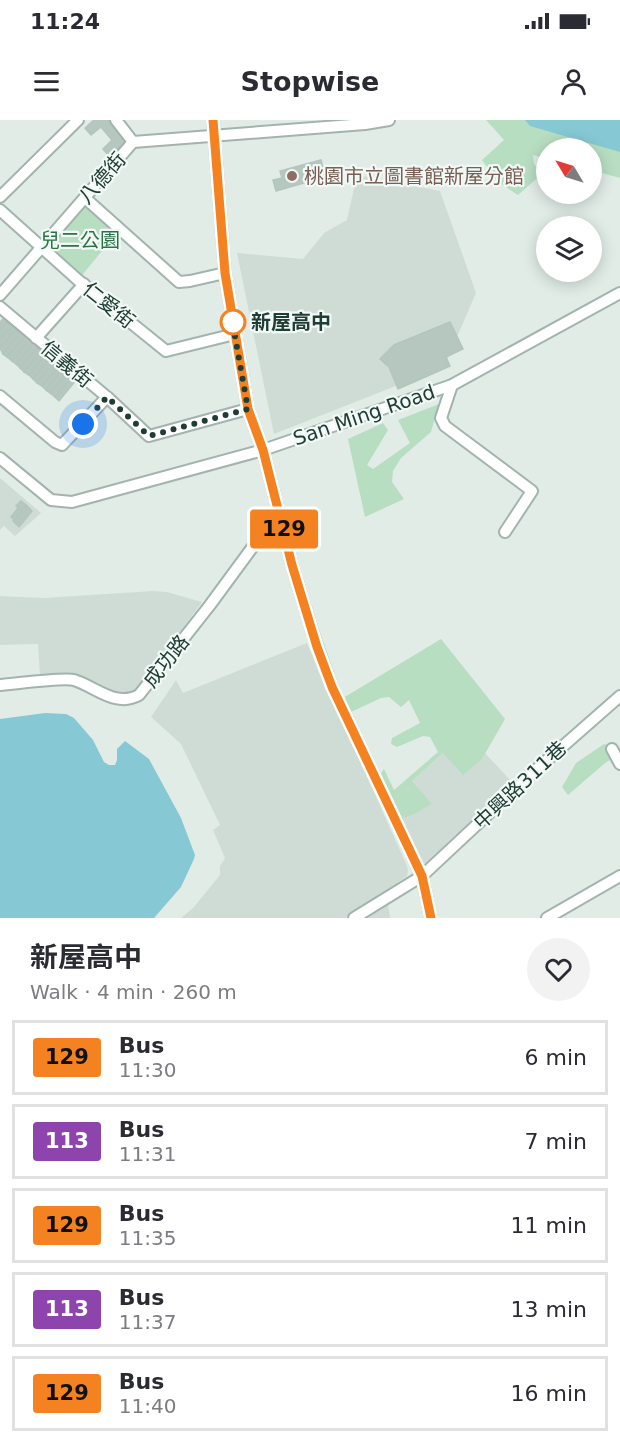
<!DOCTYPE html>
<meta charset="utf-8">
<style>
body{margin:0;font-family:"DejaVu Sans","Noto Sans TC",sans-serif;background:#f2f2f3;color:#2b2b33;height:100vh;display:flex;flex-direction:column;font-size:22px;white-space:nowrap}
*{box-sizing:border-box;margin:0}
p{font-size:20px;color:#7c7c81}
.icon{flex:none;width:33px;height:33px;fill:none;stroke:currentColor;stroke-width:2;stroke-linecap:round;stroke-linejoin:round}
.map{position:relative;height:798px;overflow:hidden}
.panel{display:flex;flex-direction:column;background:#fff;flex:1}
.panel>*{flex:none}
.badge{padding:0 12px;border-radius:4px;font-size:21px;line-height:39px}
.needle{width:39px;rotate:308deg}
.fabs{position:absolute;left:536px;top:18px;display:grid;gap:12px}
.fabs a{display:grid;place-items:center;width:66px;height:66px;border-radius:50%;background:#fff;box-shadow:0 3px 15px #0003;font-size:30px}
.you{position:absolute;width:30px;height:30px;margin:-15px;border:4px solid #fff;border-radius:50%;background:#1a73e8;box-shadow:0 0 0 9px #1a73e833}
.map>.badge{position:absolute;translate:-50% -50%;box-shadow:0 0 0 3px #fff}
.round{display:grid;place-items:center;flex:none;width:63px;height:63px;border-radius:32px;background:#f2f2f3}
.head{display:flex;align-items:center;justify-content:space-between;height:102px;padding:0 30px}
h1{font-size:28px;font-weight:700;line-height:45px}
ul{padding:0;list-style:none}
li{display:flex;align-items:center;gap:18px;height:75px;margin:0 12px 9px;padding:0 18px;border:3px solid #e1e1e2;border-radius:0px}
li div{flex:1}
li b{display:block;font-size:22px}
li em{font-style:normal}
li .badge{min-width:66px;font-weight:700;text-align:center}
.status{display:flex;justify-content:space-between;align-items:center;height:42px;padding:0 30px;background:#fff;direction:ltr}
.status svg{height:16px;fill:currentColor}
header{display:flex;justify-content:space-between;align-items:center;height:78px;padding:0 30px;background:#fff;font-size:27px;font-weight:700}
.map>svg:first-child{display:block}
.built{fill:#cfdcd6}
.green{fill:#b8dec2}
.water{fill:#86c9d4}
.building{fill:#b6c7c0;stroke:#b3c6be;stroke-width:1.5}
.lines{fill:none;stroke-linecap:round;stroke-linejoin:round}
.minor-casing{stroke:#a3b4ae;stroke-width:14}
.minor{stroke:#fff;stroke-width:10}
.line-casing{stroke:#fff;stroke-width:14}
.line{stroke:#f58220;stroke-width:9}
.walk{stroke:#203d35;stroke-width:6;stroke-dasharray:0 10.8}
.education-dot{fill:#8d6e63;stroke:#f1f8f5;stroke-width:2}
.stop-dot{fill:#fff;stroke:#f58220;stroke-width:3}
.labels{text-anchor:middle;stroke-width:4.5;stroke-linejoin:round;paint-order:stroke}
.education-label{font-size:20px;fill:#785e54;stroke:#f1f8f5;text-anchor:start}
.street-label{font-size:20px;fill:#203d35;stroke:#f1f8f5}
.park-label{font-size:20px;fill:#297645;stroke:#f1f8f5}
.stop-label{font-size:20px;font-weight:bold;fill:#203d35;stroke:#f1f8f5;text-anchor:start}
</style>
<div class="status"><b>11:24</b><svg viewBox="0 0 49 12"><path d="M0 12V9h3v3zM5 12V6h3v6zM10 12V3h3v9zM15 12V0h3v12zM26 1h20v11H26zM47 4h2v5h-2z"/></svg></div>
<header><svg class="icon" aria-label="menu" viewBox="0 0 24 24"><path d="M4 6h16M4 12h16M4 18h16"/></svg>Stopwise<svg class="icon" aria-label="person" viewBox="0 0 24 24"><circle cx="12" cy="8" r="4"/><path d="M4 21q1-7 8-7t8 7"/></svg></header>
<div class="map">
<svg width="620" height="798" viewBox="0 0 620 798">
<rect width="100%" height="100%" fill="#e1ece7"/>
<g class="built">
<polygon points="357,55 440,71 476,173 444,247 274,314 237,133 303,139 324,113 347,100"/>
<polygon points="0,358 41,393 15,416 4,406 0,410"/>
<polygon points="153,471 167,472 202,482 142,564 134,575 127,578 61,553 40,556 38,524 0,525 0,476 44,478"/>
<polygon points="307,523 407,746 408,751 407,756 345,798 181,798 193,788 220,755 220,746 225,738 213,710 220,705 181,624 151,597 176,560 183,573"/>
<polygon points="443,633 482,639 485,633 513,663 429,742 423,744 397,700 413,695 431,684 412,661"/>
<polygon points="387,777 390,798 357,798"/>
</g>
<g class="green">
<polygon points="486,0 620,0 620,58 591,50 591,28 546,28 546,39 533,35 534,44 542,54 518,75 498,62 482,40 504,20"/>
<polygon points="85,78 121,108 78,160 40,127"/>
<polygon points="439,284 431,312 401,338 393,351 392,362 404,379 365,397 348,319 383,303 388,310 367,345 373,349 410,323 398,300"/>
<polygon points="441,519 505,599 482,639 463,655 443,633 412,661 432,684 413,695 397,700 379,656 384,649 394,670 438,632 430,617 423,616 397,627 391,624 392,618 420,603 409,580 401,587 389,577 381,578 351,592 343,578"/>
<polygon points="604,624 618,628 620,634 605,643 568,675 562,667 576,643"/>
</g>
<g class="water">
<polygon points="525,0 620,0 620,32 530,6"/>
<polygon points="45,593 66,594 74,598 93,620 104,642 109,645 115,645 117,640 117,629 125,621 149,639 181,698 195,735 194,739 181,767 154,798 0,798 0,599"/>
</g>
<g class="building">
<polygon points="94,0 108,0 127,21 110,37 103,29 112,20 101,7 91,15 85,8"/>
<polygon points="321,40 323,48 302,55 304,63 276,71 273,60 282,58 280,51"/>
<polygon points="4,198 8,201 0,211 0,202"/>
<polygon points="8,201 12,205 0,220 0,211"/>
<polygon points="450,202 463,229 446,237 450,246 398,269 389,247 380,239 394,225"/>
<polygon points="12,205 17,209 0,228 0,220"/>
<polygon points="17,209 21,212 3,234 0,228"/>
<polygon points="21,212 25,216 7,237 3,234"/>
<polygon points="25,216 30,219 12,241 7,237"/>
<polygon points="30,219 34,223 16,244 12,241"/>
<polygon points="34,223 38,227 20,248 16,244"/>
<polygon points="38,227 42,230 24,252 20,248"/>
<polygon points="42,230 47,234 29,255 24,252"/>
<polygon points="47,234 51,237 33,259 29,255"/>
<polygon points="51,237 55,241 37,263 33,259"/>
<polygon points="55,241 60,245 42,266 37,263"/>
<polygon points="60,245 64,248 46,270 42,266"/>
<polygon points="64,248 68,252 50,273 46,270"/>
<polygon points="68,252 73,256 55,277 50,273"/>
<polygon points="73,256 77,259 59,281 55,277"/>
<polygon points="21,381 26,385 22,391 16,386"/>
<polygon points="26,385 32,391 19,407 13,401"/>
<polygon points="18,388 22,391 14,400 11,397"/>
</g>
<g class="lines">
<defs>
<g id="minor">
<polyline points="116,0 133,22 365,4 389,0"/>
<polyline points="213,0 225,153 248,289 263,330 292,445 316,523 332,567 422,756 431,798"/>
<polyline points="0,77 78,0"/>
<polyline points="85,78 179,162 190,161 225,153"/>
<polyline points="0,90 78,160 166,231 235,214"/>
<polyline points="0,175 133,22"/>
<polyline points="0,187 107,277 149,316 248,289"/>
<polyline points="36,218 84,164"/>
<polyline points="452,265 441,298 445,306 532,371 505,412"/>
<polyline points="0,276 55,322 62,325 107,277"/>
<polyline points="0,338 51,380 72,382 263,330 452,265 620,173"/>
<path d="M0 565C15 564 63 557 74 560 96 567 116 588 139 575L210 485 279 391"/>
<polyline points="612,629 620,644"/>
<polyline points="354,798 422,756 529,656 620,576"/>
<polyline points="547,798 620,756"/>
</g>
</defs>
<use href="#minor" class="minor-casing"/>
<use href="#minor" class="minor"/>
</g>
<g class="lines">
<defs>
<polyline id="line" points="213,0 225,153 248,289 263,330 292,445 317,527 332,567 422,756 431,798"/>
</defs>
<use href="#line" class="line-casing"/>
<use href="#line" class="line"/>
<polyline class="walk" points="83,304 107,277 149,316 248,289 231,194 233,202"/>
</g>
<circle class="education-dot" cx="292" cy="56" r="6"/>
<circle class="stop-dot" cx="233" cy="202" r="12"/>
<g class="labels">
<g class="education-label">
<text x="304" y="63">桃園市立圖書館新屋分館</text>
</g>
<g class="street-label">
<text transform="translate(102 58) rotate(-49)" y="7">八德街</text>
<text transform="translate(109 185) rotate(39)" y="7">仁愛街</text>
<text transform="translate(67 244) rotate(40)" y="7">信義街</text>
<text transform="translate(364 295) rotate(-19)" y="7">San Ming Road</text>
<text transform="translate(166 541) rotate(-52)" y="7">成功路</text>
<text transform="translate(520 665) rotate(-43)" y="7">中興路311巷</text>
</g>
<g class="park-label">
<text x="80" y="127">兒二公園</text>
</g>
<g class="stop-label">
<text x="251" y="209">新屋高中</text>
</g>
</g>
</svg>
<div class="fabs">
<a><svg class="needle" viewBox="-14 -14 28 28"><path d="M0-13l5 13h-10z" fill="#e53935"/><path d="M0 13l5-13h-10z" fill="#7c7c81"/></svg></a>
<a><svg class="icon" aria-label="layers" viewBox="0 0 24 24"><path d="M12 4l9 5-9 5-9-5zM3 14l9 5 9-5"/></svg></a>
</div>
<div class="you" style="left:83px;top:304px"></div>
<b class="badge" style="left:284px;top:409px;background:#f58220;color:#111">129</b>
</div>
<section class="panel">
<div class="head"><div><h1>新屋高中</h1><p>Walk · 4 min · 260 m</p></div><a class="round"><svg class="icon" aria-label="heart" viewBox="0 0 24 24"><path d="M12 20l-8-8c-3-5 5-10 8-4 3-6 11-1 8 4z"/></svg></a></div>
<ul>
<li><span class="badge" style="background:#f58220;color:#111">129</span><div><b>Bus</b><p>11:30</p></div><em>6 min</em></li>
<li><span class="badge" style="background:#8e44ad;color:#fff">113</span><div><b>Bus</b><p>11:31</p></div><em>7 min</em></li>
<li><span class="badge" style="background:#f58220;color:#111">129</span><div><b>Bus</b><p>11:35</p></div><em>11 min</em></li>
<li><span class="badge" style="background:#8e44ad;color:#fff">113</span><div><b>Bus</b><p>11:37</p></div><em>13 min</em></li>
<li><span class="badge" style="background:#f58220;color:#111">129</span><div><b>Bus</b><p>11:40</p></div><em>16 min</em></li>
</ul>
</section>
